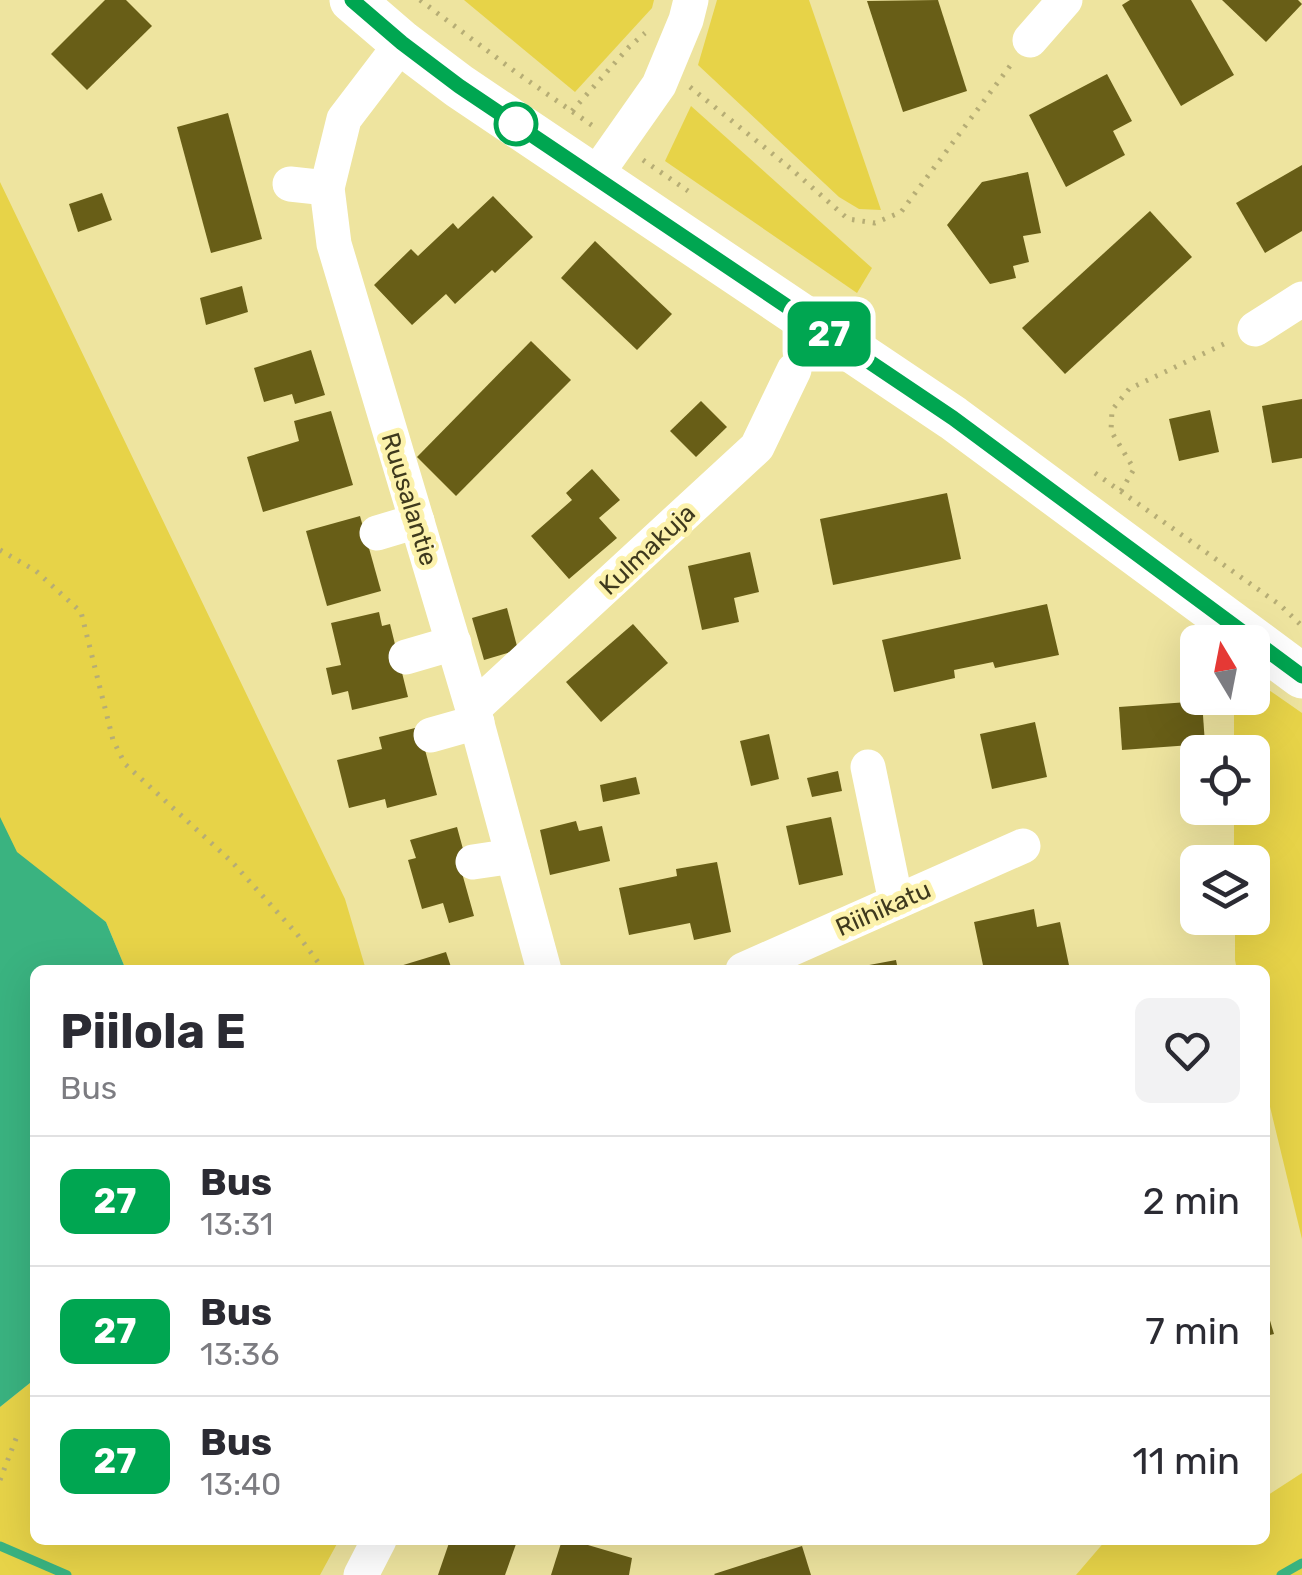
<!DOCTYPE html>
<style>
body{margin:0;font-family:Rubik,sans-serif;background:#f2f2f3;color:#2b2b33;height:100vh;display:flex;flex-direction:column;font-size:38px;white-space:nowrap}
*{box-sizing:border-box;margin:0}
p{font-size:32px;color:#7c7c81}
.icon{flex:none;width:55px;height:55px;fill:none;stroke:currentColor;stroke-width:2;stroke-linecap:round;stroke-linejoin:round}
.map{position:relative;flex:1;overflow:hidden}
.details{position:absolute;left:30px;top:965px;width:1240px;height:580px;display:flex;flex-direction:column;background:#fff;border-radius:15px;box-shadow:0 10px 40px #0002}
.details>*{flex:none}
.badge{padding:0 20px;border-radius:15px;font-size:35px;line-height:65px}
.needle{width:65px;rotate:350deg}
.tools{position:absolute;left:1180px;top:625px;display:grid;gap:20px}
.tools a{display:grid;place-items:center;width:90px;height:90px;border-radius:15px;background:#fff;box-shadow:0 10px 40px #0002;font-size:50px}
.map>.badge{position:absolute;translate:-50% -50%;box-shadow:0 0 0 5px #fff}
.round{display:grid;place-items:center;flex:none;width:105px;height:105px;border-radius:15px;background:#f2f2f3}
.head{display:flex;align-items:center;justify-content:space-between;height:170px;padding:0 30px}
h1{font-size:48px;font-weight:700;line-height:75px}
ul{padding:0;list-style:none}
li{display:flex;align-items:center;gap:30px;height:130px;padding:0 30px;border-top:2px solid #e1e1e2}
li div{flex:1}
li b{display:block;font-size:38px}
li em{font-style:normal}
li .badge{min-width:110px;font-weight:700;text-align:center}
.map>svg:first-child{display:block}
.green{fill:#e7d348}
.water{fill:#3ab380}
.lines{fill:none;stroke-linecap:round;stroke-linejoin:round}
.stream{stroke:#3ab380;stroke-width:9}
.building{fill:#685e17}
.path{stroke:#b6ad75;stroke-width:5;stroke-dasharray:2.5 8;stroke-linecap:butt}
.minor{stroke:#fff;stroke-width:35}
.major{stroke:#fff;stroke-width:45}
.line-casing{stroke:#fff;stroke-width:22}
.line{stroke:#00a651;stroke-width:15}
.stop-dot{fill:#fff;stroke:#00a651;stroke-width:5}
.labels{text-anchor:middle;stroke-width:10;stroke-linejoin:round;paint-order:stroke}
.street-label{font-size:25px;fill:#3e391d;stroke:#fcf2ac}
</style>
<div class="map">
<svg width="1302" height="1575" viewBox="0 0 1302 1575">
<rect width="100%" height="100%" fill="#eee49f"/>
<g class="green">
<polygon points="464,0 654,0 652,8 575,92"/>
<polygon points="717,0 809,0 881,210 859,209 839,197 698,65"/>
<polygon points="691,106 872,268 857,293 665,161"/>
<polygon points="0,182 345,899 366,970 126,970 106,922 0,859"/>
<polygon points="1253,679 1302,713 1302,1239 1265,1086 1265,970 1237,970 1235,960 1235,918 1252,918 1252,862 1234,862 1234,808 1252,808 1252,752 1234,752 1234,698 1252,698"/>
<polygon points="35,1379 35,1540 339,1540 320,1575 0,1575 0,1407"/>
<polygon points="1302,1473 1302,1575 1076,1575 1106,1540 1265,1540 1265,1497"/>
</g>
<polygon class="water" points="0,817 17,852 106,922 126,970 35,970 35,1379 0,1407"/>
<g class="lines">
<g class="stream">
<polyline points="0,1546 67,1575"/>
<polyline points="1281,1575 1302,1563"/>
</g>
</g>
<g class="building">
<polygon points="105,0 126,0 152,26 87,90 51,54"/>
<polygon points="938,0 967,91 903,112 867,1"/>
<polygon points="1130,0 1191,0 1234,75 1181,106 1122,5"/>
<polygon points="1222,0 1298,0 1302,4 1266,42"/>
<polygon points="1107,74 1132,121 1113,131 1125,155 1066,187 1029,115"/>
<polygon points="228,113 262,239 211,253 177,127"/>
<polygon points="1302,165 1302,231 1265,253 1236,203"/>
<polygon points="1028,172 1041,233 1023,236 1029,262 1013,266 1016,278 990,284 947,225 982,182"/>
<polygon points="102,193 112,220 78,232 69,204"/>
<polygon points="493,196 533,237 495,273 492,270 455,304 446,294 412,325 374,285 411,249 418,256 453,223 458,229"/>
<polygon points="1150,211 1192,257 1065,374 1022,328"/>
<polygon points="595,241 672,314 637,350 561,278"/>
<polygon points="242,286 248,312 206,325 200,298"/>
<polygon points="531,341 571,380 456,496 417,457"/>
<polygon points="311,350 325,395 295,404 292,394 264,402 254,368"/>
<polygon points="1302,399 1302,458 1272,463 1262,406"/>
<polygon points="701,401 727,427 696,457 670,431"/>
<polygon points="1210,410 1219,452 1179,461 1169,419"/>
<polygon points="331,411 353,485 263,512 247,457 299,441 294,421"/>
<polygon points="592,469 620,500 599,518 617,538 569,579 531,536 572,500 566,493"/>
<polygon points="947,493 961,559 833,585 820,519"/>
<polygon points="360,516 381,591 327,606 306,531"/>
<polygon points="750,552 759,592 734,598 739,622 702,630 688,566"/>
<polygon points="1047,604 1059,655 995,668 993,662 954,670 955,678 894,692 882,640"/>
<polygon points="507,608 518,650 484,660 472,618"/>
<polygon points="379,612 382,626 390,624 408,697 352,710 348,691 332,695 326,668 341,665 331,623"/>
<polygon points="633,624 668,663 601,722 566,682"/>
<polygon points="1202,701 1205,744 1122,750 1119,707"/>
<polygon points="1035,722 1047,777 992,789 980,734"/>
<polygon points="419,727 437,795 387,808 385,799 349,808 337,760 382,749 379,737"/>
<polygon points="769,734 779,779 751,786 740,741"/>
<polygon points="838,771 842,791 812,797 807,778"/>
<polygon points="636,777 640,794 603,802 600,785"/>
<polygon points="831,817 843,875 799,885 786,826"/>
<polygon points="576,821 579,831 602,826 610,861 550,875 540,830"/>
<polygon points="457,827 469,871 462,873 474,916 449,923 443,903 422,909 408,860 416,858 410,840"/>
<polygon points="717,862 731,932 694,940 690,923 629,935 619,888 677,876 676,869"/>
<polygon points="1034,909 1037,927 1060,922 1070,970 1043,970 1042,965 1019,970 984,970 974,922"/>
<polygon points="446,952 452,970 401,970 400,966"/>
<polygon points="896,960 898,970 854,970 853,968"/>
<polygon points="1265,1304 1274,1334 1265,1336"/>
<polygon points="450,1540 503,1540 516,1544 505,1575 438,1575"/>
<polygon points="562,1540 571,1540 632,1558 629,1575 551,1575"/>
<polygon points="802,1546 811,1575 715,1575 714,1574"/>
</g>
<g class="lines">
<g class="path">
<polyline points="420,0 517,73 593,126"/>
<polyline points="690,87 790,168 848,219 875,223 901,212 1010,66"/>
<polyline points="572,111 629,47 645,33"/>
<polyline points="643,160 688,191"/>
<polyline points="1095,473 1280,605 1302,626"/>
<polyline points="1121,491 1134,469 1111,431 1112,410 1129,389 1228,342"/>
<polyline points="0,550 36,571 81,612 113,740 125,764 232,862 297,934 324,970"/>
<polyline points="0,1480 17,1436"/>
</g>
<g class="minor">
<polyline points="1030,40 1065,0"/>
<polyline points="402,43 344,119 327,188 334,244 473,709 544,970"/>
<polyline points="595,176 659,85 686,20 691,0"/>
<polyline points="290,184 327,188"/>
<polyline points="1255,329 1302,299"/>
<polyline points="377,533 417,521"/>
<polyline points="406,657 454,643"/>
<polyline points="473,709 757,447 794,370"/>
<polyline points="431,735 477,722"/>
<polyline points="868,767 896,902"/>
<polyline points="473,862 513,856"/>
<polyline points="743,970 1023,846"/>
<polyline points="361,1575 379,1540"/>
</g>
<polyline class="major" points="352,0 402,43 459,86 953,418 1302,676"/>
</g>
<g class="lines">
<defs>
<polyline id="line" points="352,0 402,43 459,86 953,418 1302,676"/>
</defs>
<use href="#line" class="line-casing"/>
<use href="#line" class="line"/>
</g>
<circle class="stop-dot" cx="516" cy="124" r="20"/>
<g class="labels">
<g class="street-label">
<text transform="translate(410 499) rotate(73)" y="9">Ruusalantie</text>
<text transform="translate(647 549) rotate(-43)" y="9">Kulmakuja</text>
<text transform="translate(883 908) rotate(-24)" y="9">Riihikatu</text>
</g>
</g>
</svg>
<div class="tools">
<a><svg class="needle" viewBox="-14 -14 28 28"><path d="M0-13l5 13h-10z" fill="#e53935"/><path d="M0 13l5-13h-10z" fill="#7c7c81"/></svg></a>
<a><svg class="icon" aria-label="locate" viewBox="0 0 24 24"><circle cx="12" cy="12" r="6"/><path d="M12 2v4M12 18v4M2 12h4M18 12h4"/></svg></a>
<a><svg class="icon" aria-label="layers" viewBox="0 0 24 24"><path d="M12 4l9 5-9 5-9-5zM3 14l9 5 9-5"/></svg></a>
</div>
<b class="badge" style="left:829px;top:334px;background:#00a651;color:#fff">27</b>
<section class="details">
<div class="head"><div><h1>Piilola E</h1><p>Bus</p></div><a class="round"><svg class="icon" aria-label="heart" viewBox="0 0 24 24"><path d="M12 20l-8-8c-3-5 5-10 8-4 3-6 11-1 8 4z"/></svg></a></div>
<ul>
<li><span class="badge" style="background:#00a651;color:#fff">27</span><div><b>Bus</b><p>13:31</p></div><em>2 min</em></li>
<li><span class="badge" style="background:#00a651;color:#fff">27</span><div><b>Bus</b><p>13:36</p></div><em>7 min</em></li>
<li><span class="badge" style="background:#00a651;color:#fff">27</span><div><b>Bus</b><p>13:40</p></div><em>11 min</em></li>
</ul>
</section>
</div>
